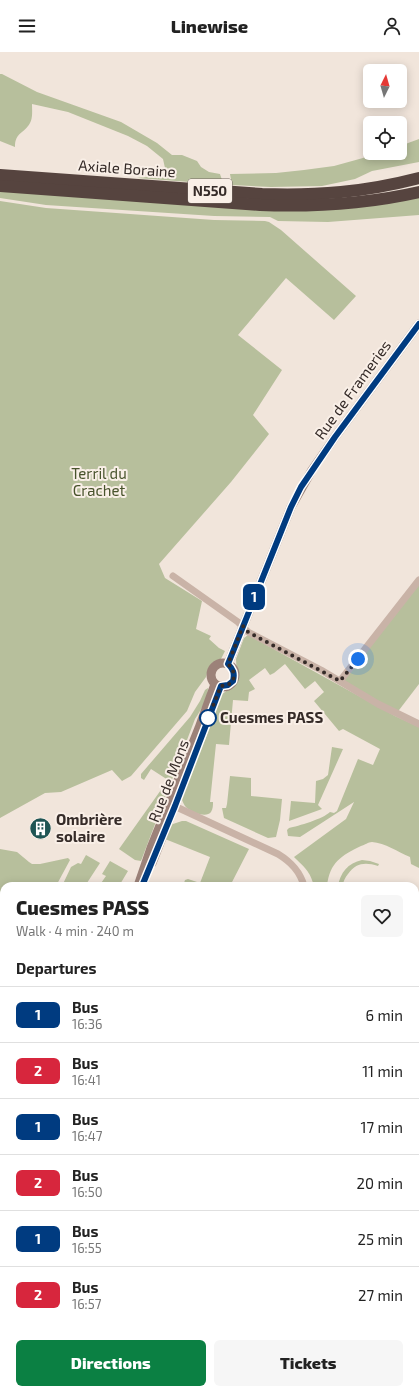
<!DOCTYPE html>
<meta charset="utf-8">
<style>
body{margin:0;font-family:"Exo 2",sans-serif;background:#f6f6f6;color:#222;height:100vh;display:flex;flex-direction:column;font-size:15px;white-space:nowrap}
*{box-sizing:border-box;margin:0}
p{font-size:13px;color:#767676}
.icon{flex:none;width:22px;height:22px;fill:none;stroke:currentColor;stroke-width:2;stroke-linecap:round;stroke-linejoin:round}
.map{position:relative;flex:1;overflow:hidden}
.panel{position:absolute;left:0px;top:830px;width:419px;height:512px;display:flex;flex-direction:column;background:#fff;border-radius:12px 12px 0 0;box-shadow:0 2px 10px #0003}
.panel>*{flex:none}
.badge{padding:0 8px;border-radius:6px;font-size:14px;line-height:26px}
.needle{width:26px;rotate:5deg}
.fabs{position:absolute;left:363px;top:12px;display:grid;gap:8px}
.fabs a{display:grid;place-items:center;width:44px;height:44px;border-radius:6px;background:#fff;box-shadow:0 2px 10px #0003;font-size:20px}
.you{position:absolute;width:20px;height:20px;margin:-10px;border:3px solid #fff;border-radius:50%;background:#1a73e8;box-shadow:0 0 0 6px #1a73e833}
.map>.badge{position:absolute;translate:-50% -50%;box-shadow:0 0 0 2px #fff}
h2{padding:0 16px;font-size:15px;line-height:36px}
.round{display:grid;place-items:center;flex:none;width:42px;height:42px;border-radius:6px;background:#f6f6f6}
.head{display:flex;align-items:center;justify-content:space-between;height:68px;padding:0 16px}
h1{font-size:19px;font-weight:800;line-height:30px}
.button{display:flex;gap:8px;margin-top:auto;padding:8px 16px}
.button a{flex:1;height:46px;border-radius:6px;background:#0b8043;color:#fff;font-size:16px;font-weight:800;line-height:46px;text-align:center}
.button a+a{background:#f6f6f6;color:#222}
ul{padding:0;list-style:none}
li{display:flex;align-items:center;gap:12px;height:56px;padding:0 16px;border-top:1px solid #e0e0e0}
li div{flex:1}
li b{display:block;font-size:15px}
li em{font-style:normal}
li .badge{min-width:44px;font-weight:700;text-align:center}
header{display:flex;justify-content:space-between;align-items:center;height:52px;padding:0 16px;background:#fff;font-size:18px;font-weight:800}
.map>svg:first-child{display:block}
.green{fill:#b7bf9c}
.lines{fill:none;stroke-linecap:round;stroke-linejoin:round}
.street{stroke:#c9b3a7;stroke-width:7}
.secondary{stroke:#9c8279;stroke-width:9}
.highway{stroke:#56443f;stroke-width:12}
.line-casing{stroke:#fff;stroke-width:9}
.line{stroke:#003b80;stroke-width:6}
.walk{stroke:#352b28;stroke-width:4;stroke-dasharray:0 7.2}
.stop-dot{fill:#fff;stroke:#003b80;stroke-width:2}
.labels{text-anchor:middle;stroke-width:4;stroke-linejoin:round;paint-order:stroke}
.shield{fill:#f9efe7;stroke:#706661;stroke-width:1}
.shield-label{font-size:14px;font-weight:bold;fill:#352b28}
.street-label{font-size:15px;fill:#352b28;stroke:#f9efe7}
.park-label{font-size:15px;fill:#48532c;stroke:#f9efe7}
.stop-label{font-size:15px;font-weight:bold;fill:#352b28;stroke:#f9efe7;text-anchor:start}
.poi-label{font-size:15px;font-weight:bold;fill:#352b28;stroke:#f9efe7;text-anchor:start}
</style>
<header><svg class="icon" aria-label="menu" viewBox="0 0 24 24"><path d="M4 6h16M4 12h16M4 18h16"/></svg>Linewise<svg class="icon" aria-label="person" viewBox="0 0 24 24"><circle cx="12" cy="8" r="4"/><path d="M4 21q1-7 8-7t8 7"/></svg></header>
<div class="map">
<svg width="419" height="1342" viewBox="0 0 419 1342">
<rect width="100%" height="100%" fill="#f1e5db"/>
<g class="green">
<path d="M0 22H2L37 40 121 70 157 91 172 103H182L197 109 201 115 209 120 220 122 222 128 216 132 137 126C147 125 160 124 165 116L163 107 147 94 128 84 68 60 32 52C32 58 33 66 30 71 24 82 15 80 15 95L0 89Z"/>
<polygon points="419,87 419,110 372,119 355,127 322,134 271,135 232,133 230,122 276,121 304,118 334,114 381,101 400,101 400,94"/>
<polygon points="0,134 260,153 419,145 419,163 328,170 278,169 270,165 214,164 46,153 0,146"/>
<polygon points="0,149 46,156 214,168 265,169 269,170 281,178 356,244 334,268 286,226 238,283 282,318 253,363 269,382 231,430 159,512 165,526 202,549 196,577 211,584 209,587 219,596 225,599 221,607 212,611 208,617 206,625 195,640 187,659 131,724 122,729 112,718 61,740 45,741 0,766"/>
<polygon points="419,529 419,632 396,662 340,629"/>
<path d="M248 583 395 664 419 675V816L411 812 410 805C398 800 385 791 372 790 368 790 365 793 361 794 341 804 330 810 327 834H314C310 819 305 816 294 805L346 767 354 750 300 785 288 784 287 778 289 776C298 774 323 767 330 760L334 761 337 759 358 707 373 713 380 697 343 677 339 679 314 649 324 640 315 629 305 637 285 612 274 621 270 623 265 616 249 628 255 637 249 640 248 649 233 648 229 693 216 692 210 750H213C213 753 213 757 211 760 206 767 189 759 185 754 183 751 182 748 181 745L202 691 205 688 221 643 233 634 237 629 236 607 244 586Z"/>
<path d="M208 636C208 646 201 658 195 667L141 809 135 808 119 797 168 728 151 717 144 728 141 726V722L190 665 200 649 205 638Z"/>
<polygon points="332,695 343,697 318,753 322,757 289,769 291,749 315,751 316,729 323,727 328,723"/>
<polygon points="230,724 251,726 251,744 282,747 280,768 276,785 268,786 224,766 222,756 226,756 227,752"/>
<polygon points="182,769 186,769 249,797 230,834 183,834 185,828 188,827 200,831 210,805 165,787 170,773"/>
<polygon points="0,797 17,800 29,810 32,812 40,812 68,806 70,808 56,834 4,834 4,902 0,902"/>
<polygon points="86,803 100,811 85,834 62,834 71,815 78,811 81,812"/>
<path d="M362 808 370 809 379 812 378 814C365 810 356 811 348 822 345 826 343 829 343 834H338C340 821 348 811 362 808Z"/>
<polygon points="110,809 128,819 119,834 99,834 106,824 102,822"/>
<polygon points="4,917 4,1012 0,1002 0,924"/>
<polygon points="0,1024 4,1036 3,1075 0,1071"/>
<polygon points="2,1104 4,1109 4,1160 0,1170 0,1106"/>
<rect x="48" y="1338" width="35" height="4"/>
</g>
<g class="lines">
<g class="street">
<polyline points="173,524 238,570 248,580 321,618 378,652 419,672"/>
<polyline points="340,629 419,528"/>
<path d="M170 752 278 802C291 810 300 819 304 834"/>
<polyline points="415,918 419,919"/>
<polyline points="415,1133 419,1132"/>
<polyline points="415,1311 419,1311"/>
</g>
<g class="secondary">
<circle cx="223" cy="623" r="12"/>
<polyline points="228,612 291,455 312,418 335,385 419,272"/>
<polyline points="214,650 221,634"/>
<polyline points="152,811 182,735"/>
<polyline points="138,834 151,796 199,676 215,632"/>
<polyline points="0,1187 4,1177"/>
</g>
<g class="highway">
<path d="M0 123 262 142C317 144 365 140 419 126"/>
<path d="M0 134 260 153C314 155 366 152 419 140"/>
</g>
</g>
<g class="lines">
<defs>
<path id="line" d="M142 834 175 754 221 634 228 633 233 629C235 621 233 617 228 612L291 455 301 435 335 385 419 272"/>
</defs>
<use href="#line" class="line-casing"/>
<use href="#line" class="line"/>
<path class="walk" d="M208 666 221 634 228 633 233 629C235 621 233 617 228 612L243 574 248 580 340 629 358 607"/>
</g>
<defs>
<symbol id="building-disc" viewBox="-11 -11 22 22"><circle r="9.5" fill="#1f5554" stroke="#f9efe7"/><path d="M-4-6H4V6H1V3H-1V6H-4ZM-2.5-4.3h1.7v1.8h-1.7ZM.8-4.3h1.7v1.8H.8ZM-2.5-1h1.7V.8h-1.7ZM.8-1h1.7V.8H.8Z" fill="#fff"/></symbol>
</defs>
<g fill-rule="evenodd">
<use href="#building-disc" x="28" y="764" width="25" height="25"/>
</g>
<circle class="stop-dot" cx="208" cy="666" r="8"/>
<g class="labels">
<rect class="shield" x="188" y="127" width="44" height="24" rx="3"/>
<g class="shield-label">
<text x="210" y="144">N550</text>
</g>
<g class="street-label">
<text transform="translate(127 117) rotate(4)" y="5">Axiale Boraine</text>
<text transform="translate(353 338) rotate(-54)" y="5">Rue de Frameries</text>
<text transform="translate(169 729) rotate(-69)" y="5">Rue de Mons</text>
</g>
<g class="park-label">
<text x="99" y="427">Terril du<tspan x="99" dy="17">Crachet</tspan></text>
</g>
<g class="stop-label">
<text x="220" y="671">Cuesmes PASS</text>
</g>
<g class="poi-label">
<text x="56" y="773">Ombrière<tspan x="56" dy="17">solaire</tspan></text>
</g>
</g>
</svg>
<div class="fabs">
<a><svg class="needle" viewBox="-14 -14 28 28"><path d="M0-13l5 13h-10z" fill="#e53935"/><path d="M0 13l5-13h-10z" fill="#767676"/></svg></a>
<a><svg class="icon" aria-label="locate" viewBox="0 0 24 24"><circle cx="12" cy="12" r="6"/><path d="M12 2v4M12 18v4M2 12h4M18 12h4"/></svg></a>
</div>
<div class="you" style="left:358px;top:607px"></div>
<b class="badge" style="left:254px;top:545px;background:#003b80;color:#fff">1</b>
<section class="panel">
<div class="head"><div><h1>Cuesmes PASS</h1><p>Walk · 4 min · 240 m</p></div><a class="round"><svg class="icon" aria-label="heart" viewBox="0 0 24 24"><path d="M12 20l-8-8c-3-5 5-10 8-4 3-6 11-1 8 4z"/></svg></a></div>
<h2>Departures</h2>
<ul>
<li><span class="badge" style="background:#003b80;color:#fff">1</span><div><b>Bus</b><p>16:36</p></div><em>6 min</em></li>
<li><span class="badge" style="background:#d7263d;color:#fff">2</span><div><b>Bus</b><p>16:41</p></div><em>11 min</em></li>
<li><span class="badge" style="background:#003b80;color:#fff">1</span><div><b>Bus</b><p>16:47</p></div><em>17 min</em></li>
<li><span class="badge" style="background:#d7263d;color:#fff">2</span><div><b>Bus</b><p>16:50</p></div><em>20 min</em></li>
<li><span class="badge" style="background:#003b80;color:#fff">1</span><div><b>Bus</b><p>16:55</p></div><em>25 min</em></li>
<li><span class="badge" style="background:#d7263d;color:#fff">2</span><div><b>Bus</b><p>16:57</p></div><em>27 min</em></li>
</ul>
<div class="button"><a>Directions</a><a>Tickets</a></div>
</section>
</div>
